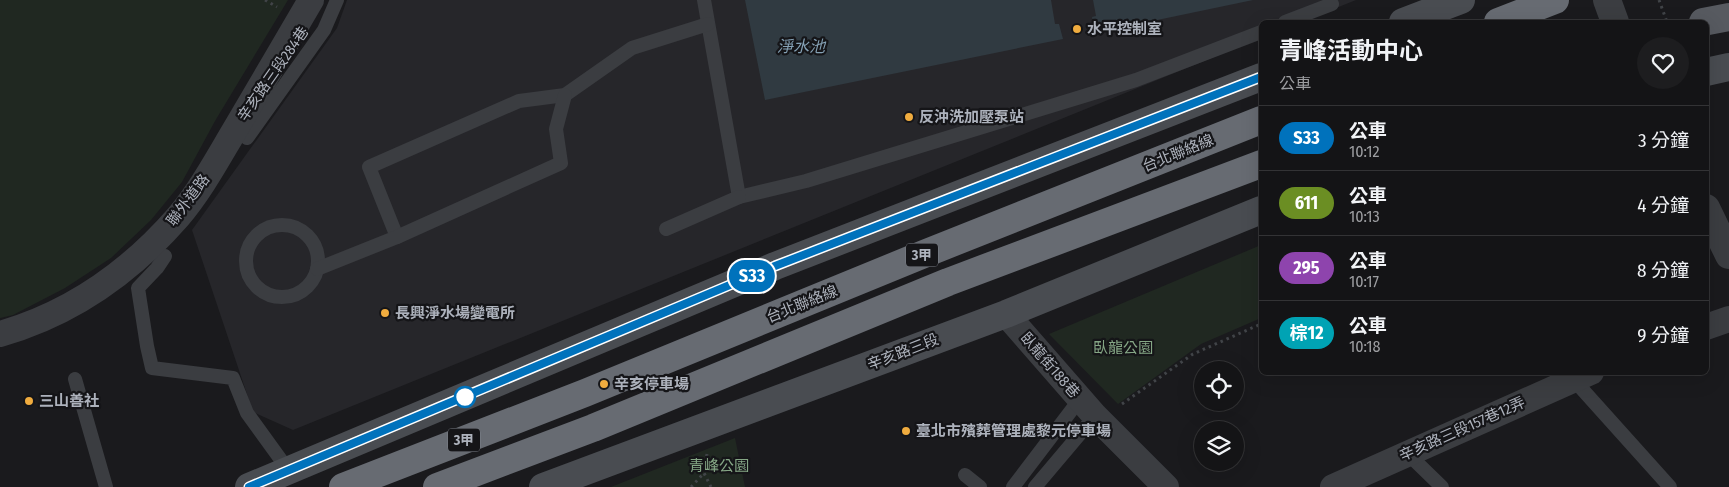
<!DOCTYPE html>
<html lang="zh-TW">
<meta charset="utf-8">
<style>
body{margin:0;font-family:"Fira Sans Condensed","Noto Sans TC",sans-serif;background:#1d1d1f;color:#f1f3f6;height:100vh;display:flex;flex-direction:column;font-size:19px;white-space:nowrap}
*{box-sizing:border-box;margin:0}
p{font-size:16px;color:#9d9ea1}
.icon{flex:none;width:28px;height:28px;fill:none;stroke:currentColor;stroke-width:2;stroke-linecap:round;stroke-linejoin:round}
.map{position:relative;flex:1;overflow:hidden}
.side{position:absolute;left:1259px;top:20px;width:450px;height:355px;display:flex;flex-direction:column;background:#141416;border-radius:8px;box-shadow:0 5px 20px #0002,0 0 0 1px #333335}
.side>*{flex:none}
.badge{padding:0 10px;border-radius:16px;font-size:18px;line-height:32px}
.controls{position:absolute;left:1194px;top:361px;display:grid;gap:10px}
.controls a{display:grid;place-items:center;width:50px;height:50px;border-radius:50%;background:#141416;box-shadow:0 5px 20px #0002,0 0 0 1px #333335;font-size:25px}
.map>.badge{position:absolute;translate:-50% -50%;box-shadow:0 0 0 2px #fff}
.round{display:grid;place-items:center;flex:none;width:52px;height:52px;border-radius:26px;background:#1d1d1f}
.summary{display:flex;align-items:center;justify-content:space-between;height:85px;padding:0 20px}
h1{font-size:24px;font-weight:700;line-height:38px}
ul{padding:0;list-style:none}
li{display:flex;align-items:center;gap:15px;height:65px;padding:0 20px;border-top:1px solid #333335}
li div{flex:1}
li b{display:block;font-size:19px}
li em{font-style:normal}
li .badge{min-width:55px;font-weight:700;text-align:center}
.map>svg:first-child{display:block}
.built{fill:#26262a}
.green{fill:#202821}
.water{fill:#303a41}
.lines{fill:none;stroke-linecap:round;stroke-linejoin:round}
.path{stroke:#414448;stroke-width:3;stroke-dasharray:2.5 4;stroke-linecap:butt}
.service{stroke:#3b3d41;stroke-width:14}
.minor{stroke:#3b3d41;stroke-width:26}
.tertiary{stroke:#3b3d41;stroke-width:28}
.secondary{stroke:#494c51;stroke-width:28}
.primary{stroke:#575a60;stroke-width:28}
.motorway{stroke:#676b72;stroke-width:28}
.line-casing{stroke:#fff;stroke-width:11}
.line{stroke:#0072bc;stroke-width:8}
.poi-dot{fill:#f0ac3f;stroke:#151518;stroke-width:2}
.stop-dot{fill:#fff;stroke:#0072bc;stroke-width:2.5}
.labels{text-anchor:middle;stroke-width:4.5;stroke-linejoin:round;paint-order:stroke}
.shield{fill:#151518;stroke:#7f838b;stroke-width:1}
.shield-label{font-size:14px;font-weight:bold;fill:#adb2bc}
.poi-label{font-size:15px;font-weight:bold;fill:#adb2bc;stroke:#151518;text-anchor:start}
.street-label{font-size:15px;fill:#adb2bc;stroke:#151518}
.park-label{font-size:15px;fill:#85a685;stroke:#151518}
.water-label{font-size:16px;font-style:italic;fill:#85a1b5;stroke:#151518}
</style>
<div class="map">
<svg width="1729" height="487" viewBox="0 0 1729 487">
<rect width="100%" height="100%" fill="#1a1a1d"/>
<polygon class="built" points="347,0 1356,0 1301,22 1261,22 1261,38 293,430 253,412 192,230 337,28"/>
<g class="green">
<polygon points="0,0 288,0 215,121 182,182 151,220 111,258 65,288 13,315 0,318"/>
<polygon points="1261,245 1261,318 1201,344 1118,404 1049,334"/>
<polygon points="735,438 745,487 611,487"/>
</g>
<g class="water">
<polygon points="745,0 1051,0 1055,24 1059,24 1063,39 765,100"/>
<polygon points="1093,0 1253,0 1095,33 1092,17 1096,16"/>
</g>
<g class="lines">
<g class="path">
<polyline points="265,0 277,7"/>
<polyline points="1659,0 1667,22"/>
<polyline points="1122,404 1193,354 1261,324"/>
<polyline points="707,454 704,473 711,487"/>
<polyline points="691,487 704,473"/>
</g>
<g class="service">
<polyline points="704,0 739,197 806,181 1136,80 1261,32"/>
<polyline points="1285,22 1332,4"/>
<polyline points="247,138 324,30 337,0"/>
<circle cx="282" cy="261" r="36"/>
<polyline points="666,229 739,197"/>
<polyline points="397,237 369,167 519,101 565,95 632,48 708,24"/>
<polyline points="165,256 157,268 138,288 147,346 152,368 233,378 247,413 289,471"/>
<polyline points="317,269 397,237 561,163 556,129 565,95"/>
<polyline points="75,379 106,487"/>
<polyline points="1573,379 1670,487"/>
<polyline points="1407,453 1442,487"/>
<polyline points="965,475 980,487"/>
<polyline points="1013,487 1080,399"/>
<polyline points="1035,487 1095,416"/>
</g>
<g class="minor">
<polyline points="1006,314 1095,416 1166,487"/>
<polyline points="1706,327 1729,319"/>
<path d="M0 334C70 314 130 272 178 217 201 190 218 158 236 128 261 85 286 43 311 0"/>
<polyline points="1333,487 1591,372"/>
</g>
<g class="tertiary">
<polyline points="1607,0 1615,22"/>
<polyline points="1706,208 1729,255"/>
</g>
<g class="secondary">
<polyline points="1403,22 1461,0"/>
<polyline points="1706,72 1729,67"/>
<polyline points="249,487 775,266 1261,77"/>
<polyline points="543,487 1006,314 1261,210"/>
</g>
<polyline class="primary" points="1703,22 1729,17"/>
<g class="motorway">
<polyline points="1498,22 1555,0"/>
<polyline points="343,487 585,393 924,254 1261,120"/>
<polyline points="437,487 593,428 948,282 1261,164"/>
</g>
</g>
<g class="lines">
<defs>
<polyline id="line" points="249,487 775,266 1261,77"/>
</defs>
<use href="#line" class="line-casing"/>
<use href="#line" class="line"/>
</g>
<g class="poi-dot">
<circle cx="1077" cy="29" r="5"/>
<circle cx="909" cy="117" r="5"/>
<circle cx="385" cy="313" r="5"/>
<circle cx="604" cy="384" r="5"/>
<circle cx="29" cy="401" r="5"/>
<circle cx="906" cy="431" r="5"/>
</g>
<circle class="stop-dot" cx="465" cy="397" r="10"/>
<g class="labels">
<g class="shield">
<rect x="906" y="243.5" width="32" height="23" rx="4"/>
<rect x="448" y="428.5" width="32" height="23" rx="4"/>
</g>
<g class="shield-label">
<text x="922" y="260">3甲</text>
<text x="464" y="445">3甲</text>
</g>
<g class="poi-label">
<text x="1087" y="34">水平控制室</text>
<text x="919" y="122">反沖洗加壓泵站</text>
<text x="395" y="318">長興淨水場變電所</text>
<text x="614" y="389">辛亥停車場</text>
<text x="39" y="406">三山善社</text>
<text x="916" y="436">臺北市殯葬管理處黎元停車場</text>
</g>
<g class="street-label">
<text transform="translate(273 74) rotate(-55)" y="5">辛亥路三段284巷</text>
<text transform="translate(1178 153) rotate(-22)" y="5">台北聯絡線</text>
<text transform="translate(188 200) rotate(-53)" y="5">聯外道路</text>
<text transform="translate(802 304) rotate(-22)" y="5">台北聯絡線</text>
<text transform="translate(903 352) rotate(-21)" y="5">辛亥路三段</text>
<text transform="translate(1050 365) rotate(49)" y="5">臥龍街188巷</text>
<text transform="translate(1462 429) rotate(-24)" y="5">辛亥路三段157巷12弄</text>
</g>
<g class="park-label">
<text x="1123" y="353">臥龍公園</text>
<text x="719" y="471">青峰公園</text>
</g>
<g class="water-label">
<text x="801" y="52">淨水池</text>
</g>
</g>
</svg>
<div class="controls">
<a><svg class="icon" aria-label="locate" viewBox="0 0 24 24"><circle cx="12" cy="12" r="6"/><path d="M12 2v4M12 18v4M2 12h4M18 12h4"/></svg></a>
<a><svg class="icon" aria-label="layers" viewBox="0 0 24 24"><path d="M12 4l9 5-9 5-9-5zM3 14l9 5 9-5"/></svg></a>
</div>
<b class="badge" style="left:752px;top:276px;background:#0072bc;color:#fff">S33</b>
<section class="side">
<div class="summary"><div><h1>青峰活動中心</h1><p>公車</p></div><a class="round"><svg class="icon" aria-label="heart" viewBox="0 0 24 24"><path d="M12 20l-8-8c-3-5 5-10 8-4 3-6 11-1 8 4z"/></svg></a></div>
<ul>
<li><span class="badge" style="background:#0072bc;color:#fff">S33</span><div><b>公車</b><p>10:12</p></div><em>3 分鐘</em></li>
<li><span class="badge" style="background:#6b8e23;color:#fff">611</span><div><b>公車</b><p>10:13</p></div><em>4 分鐘</em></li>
<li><span class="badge" style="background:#8e44ad;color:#fff">295</span><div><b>公車</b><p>10:17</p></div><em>8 分鐘</em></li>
<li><span class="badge" style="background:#00a3b4;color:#fff">棕12</span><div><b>公車</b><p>10:18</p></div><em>9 分鐘</em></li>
</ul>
</section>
</div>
